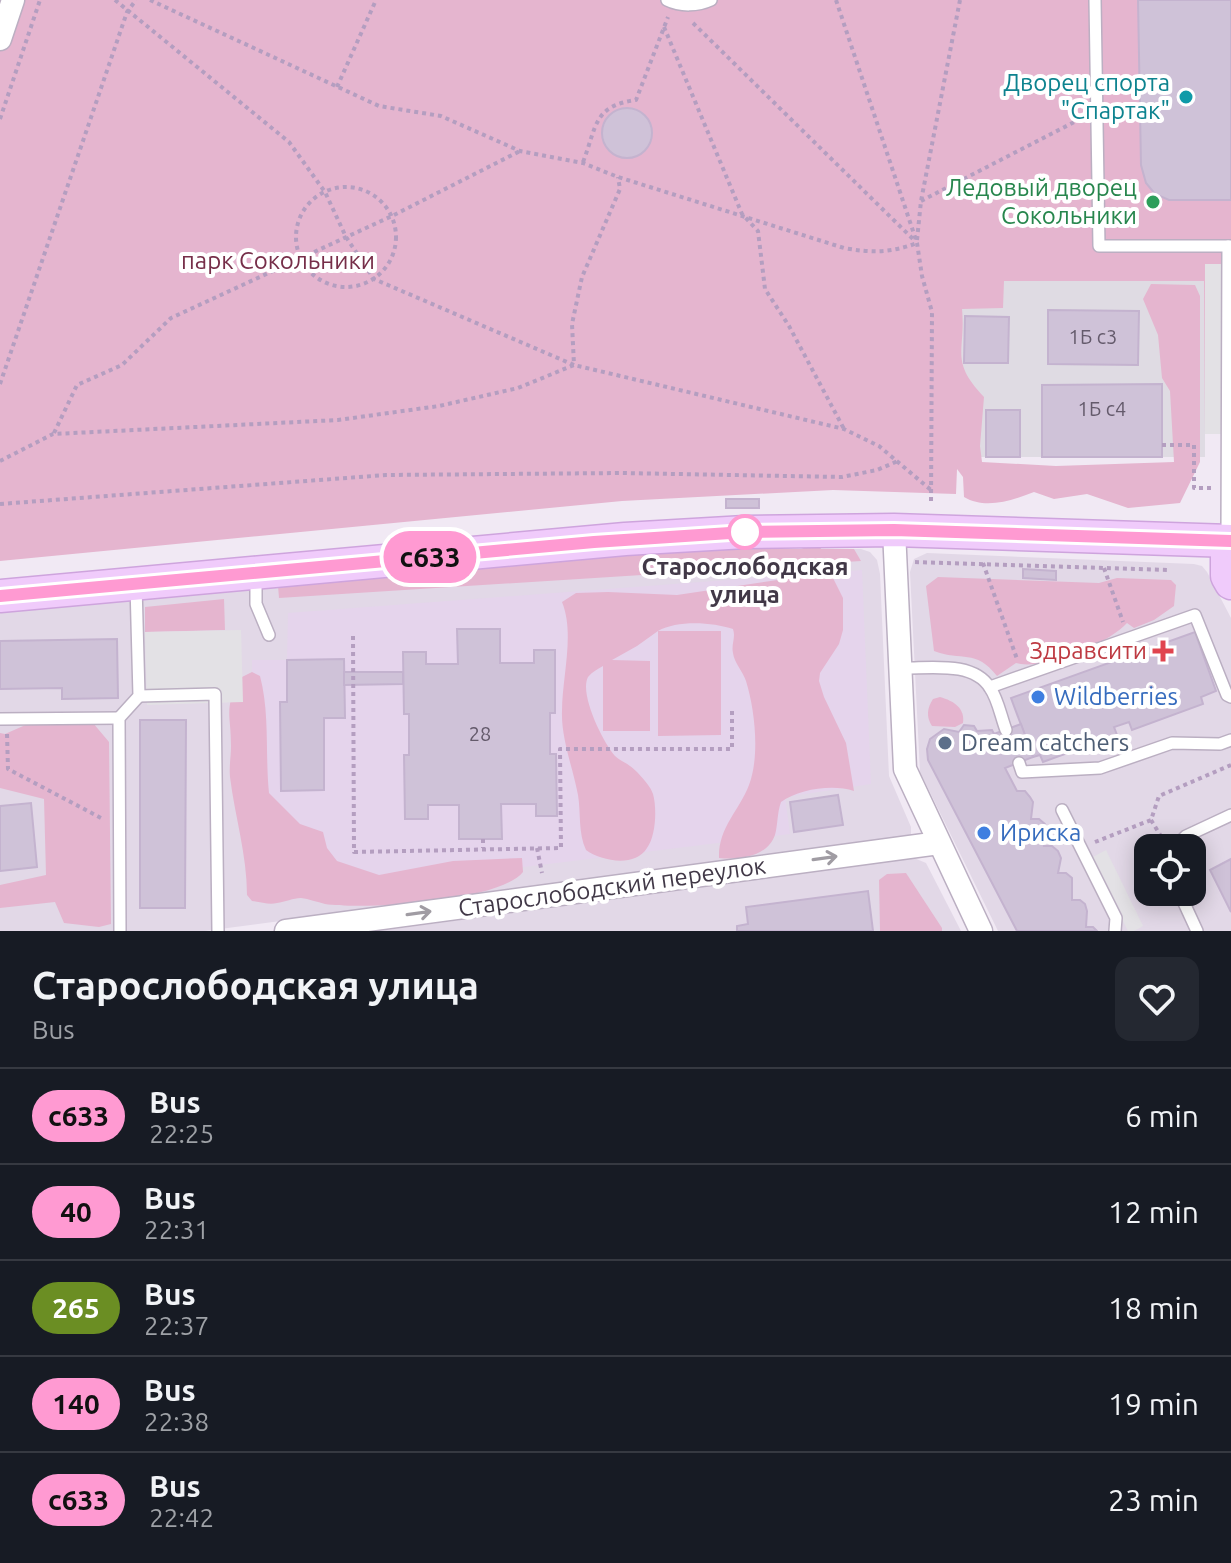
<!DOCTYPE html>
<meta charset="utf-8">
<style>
body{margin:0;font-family:Ubuntu,sans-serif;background:#242831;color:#f1f3f6;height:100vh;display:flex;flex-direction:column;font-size:30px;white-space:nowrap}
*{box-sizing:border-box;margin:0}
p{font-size:26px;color:#9ea1a6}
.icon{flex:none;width:44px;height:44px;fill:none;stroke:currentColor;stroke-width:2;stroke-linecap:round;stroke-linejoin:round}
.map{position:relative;height:931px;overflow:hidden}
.sheet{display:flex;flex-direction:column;background:#171b24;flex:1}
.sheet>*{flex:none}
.badge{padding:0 16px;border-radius:26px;font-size:28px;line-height:52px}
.fabs{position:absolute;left:1134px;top:834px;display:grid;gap:16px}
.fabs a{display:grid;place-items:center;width:72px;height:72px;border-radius:16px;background:#171b24;box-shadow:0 4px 20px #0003;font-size:40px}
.map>.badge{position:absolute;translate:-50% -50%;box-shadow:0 0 0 4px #fff}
.round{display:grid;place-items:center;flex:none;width:84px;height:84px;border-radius:16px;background:#242831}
.headline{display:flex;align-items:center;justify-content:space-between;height:136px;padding:0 32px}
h1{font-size:38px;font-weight:600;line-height:60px}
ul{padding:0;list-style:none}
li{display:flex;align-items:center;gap:24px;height:96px;padding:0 32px;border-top:2px solid #363941}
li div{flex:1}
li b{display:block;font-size:30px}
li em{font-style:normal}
li .badge{min-width:88px;font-weight:700;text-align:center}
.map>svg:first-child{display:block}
.residential{fill:#e2d8e7;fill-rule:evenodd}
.industrial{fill:#dfdbe3}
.education{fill:#e5d4ec}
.green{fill:#e5b5cf}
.parking{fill:#e3e1e5}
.building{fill:#cfc2d8;stroke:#c4b3cf;stroke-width:2}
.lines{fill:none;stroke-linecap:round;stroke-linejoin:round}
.lane-casing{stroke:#bbafc2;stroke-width:14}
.street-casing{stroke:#bbafc2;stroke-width:25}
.secondary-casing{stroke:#cea4dd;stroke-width:35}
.path{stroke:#b49ec0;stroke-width:4;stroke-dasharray:4 4;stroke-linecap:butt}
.lane{stroke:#fff;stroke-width:11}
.street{stroke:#fff;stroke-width:22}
.secondary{stroke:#f0cbfb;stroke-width:32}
.oneway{stroke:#a09ca3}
.line-casing{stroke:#fff;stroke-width:18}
.line{stroke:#ff9ad2;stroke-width:12}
.culture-dot{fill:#0f9aa8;stroke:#fff;stroke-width:3}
.leisure-dot{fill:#2e9e5b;stroke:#fff;stroke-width:3}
.stop-dot{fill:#fff;stroke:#ff9ad2;stroke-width:4}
.health-dot{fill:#e0444e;stroke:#fff;stroke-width:3}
.shop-dot{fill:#3f7fe0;stroke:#fff;stroke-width:3}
.service-dot{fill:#5c6f8a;stroke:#fff;stroke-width:3}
.labels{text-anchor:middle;stroke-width:8;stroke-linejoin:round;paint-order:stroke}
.number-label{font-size:20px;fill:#645a6b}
.culture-label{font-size:24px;fill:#0d838f;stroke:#fff;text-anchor:end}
.leisure-label{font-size:24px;fill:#27864d;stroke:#fff;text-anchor:end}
.park-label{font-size:24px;fill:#762e49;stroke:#fff}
.stop-label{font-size:24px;font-weight:bold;fill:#413847;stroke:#fff}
.health-label{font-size:24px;fill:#be3a42;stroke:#fff;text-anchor:end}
.shop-label{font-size:24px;fill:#366cbe;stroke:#fff;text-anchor:start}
.service-label{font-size:24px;fill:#4e5e75;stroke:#fff;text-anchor:start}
.street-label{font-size:24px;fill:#413847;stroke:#fff}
</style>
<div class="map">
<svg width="1231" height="931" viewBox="0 0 1231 931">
<rect width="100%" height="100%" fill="#f1e9f4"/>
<g class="residential">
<polygon points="746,549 861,549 870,552 877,560 880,574 889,776 911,827 911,836 904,839 205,931 0,931 0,608 629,554"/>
<path d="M927 553 1194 564 1202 566 1207 572 1231 618V931H998L920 772 910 572 914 559ZM1148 848H1192V892H1148Z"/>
<polygon points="914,858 926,863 961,931 379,931"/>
</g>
<polygon class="industrial" points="1003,281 1205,281 1205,457 956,457 956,308 1003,308"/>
<polygon class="education" points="862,570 871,784 785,797 790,834 251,901 252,660 287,660 288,613"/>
<g class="green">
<path d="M0 0H1231V434H1205L1204 281H1004L1003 308 962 309C966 352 949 360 984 397L980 446 982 462 1056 466 1174 462 1170 391 1162 378 1158 335 1143 299 1151 284 1195 285 1200 296V462L1180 503 1128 508 1087 494 1054 499 1034 492C1013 500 986 510 964 497L963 477 957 469 956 494 833 490 622 501 0 561Z"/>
<polygon points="811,545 820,546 821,549 854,549 861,561 279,598 278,586 694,549 801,549"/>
<path d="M832 576 843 598V630L839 644 820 673 819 681 824 697 846 743 854 791C833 784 799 789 781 802 777 813 778 824 775 835 767 857 740 860 719 858 718 828 739 811 749 785 760 756 755 710 746 681 743 672 734 662 733 653 731 644 736 638 733 629 712 622 677 620 658 631H721V735L658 736V631L637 646 612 660 650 661V731H603V666C598 669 592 672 588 677 579 694 603 742 615 756 620 761 625 762 630 766 637 771 651 786 653 794 657 808 656 836 647 848 635 868 601 861 586 850 578 833 581 813 578 795 573 768 561 739 562 711 562 677 575 634 562 602L576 593 608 592 677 595 791 578Z"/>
<path d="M938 577 1099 583 1117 578 1171 580 1176 585 1174 606 1154 620 1134 628 1127 623C1110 643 1041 671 1016 663L997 676C975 648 962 662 934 651L926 586Z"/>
<polygon points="224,599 225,630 145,632 145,607"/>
<path d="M252 672 260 676C270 714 265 754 269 793L300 824 323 832 327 848 337 861 379 875 453 861 522 858 523 872C499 902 364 910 325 904 317 902 309 899 301 898 293 898 285 902 277 903 269 905 261 902 252 901L247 895C247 855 235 817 230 777 229 766 231 757 231 746 231 713 224 713 238 679Z"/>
<path d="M940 697C954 701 965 708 963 723L955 727 932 726C926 717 927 708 933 699Z"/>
<polygon points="30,723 93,723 109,742 111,924 99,927 64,923 55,902 0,908 0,885 46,875 44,799 0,788 0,733 5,734"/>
<polygon points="906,873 942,928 942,931 880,931 879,880 887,874"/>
</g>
<g class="parking">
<rect x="1205" y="264" width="26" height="170"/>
<polygon points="241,630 243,702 147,705 145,632"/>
<polygon points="1106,850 1143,926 1134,931 1128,931 1091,858"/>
</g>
<g class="building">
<polygon points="1138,0 1231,0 1231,200 1169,200 1155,194 1146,183 1141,165"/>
<circle cx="627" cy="133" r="25"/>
<polygon points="1048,310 1139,311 1138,365 1048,364"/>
<polygon points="965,316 1009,317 1008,363 964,363"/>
<polygon points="1162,384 1162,457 1042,457 1042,385"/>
<rect x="986" y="410" width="34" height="47"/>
<rect x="726" y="499" width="33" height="9"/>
<polygon points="1023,569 1056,571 1056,580 1023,578"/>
<polygon points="457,629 500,629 500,663 534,663 534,650 555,650 555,713 550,713 550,754 556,754 557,816 536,816 536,804 501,804 502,839 459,839 459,805 428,805 428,819 405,819 404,755 409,755 409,714 404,714 403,652 426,652 426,664 458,664"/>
<polygon points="1195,632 1216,691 1201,697 1203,704 1132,730 1129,722 1114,727 1117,735 1043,762 1040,755 1033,757 1011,698"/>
<polygon points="117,639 118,698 62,699 62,688 0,689 0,641"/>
<polygon points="344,659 345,718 324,718 324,790 281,791 280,702 287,702 287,660"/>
<polygon points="344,672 403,672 403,684 344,685"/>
<polygon points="140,720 186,720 185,908 140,908"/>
<polygon points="1021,724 1033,757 1005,768 1017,791 1025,791 1030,797 1033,802 1031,819 1039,819 1045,824 1047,831 1044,846 1052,846 1058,851 1061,858 1058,873 1066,873 1072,878 1072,900 1080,900 1085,904 1087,911 1086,927 1093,927 1097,931 1017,931 928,760 927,749 930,739 944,729 959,732 964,725 974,726 977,731 992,730 994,734"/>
<polygon points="838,795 843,825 794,832 790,802"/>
<polygon points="31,803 37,867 0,871 0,806"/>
<polygon points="1231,859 1231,912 1210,870"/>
<polygon points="868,891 873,931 737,931 737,926 748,924 746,907"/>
</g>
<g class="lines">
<defs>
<g id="lane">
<path d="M667 0C681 7 698 6 711 0"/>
<polyline points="1095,0 1099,246 1231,246"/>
<polyline points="1227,540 1228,246"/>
<polyline points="256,577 256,604 269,635"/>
<path d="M900 668C927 669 973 660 990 688 998 699 1001 717 1006 730"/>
<polyline points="990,687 1195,615 1227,695 1231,697"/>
<polyline points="139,696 215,694 218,931"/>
<polyline points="0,719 119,718"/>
<polyline points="1019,763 1022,772 1100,768 1172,743 1220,744 1231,740"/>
<polyline points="1062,810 1116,918 1115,931"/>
<polyline points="1174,848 1186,836 1231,815"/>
<polyline points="1179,892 1197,931"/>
<polyline points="120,931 119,718 139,696 136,585"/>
</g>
<g id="street">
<polyline points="0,39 13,0"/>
<polyline points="894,530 905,769 981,931"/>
<polyline points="286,931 939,843"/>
</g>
<g id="secondary">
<polyline points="1227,541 1227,576 1231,583"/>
<polyline points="0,596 625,539 745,532 894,530 1231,541"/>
</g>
</defs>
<use href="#lane" class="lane-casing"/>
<use href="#street" class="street-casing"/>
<use href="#secondary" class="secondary-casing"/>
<g class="path">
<polyline points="115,0 289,142 325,192 346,237 374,279 574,365 572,324 582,277 620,189 618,177"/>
<path d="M150 0 379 106 441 116 520 151 583 163 618 177 844 248C871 253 891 253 917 243"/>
<polyline points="836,0 917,243 922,276 932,312 931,504"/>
<polyline points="693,23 915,241"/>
<polyline points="664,27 742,214 758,231 765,289 789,326 844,429"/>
<polyline points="337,87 376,0"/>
<polyline points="0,119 40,0"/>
<path d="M583 162C597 126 593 106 636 100L668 17"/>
<circle cx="346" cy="237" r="50"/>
<polyline points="921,201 1082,118"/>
<polyline points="917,240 921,201 960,0"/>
<polyline points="0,384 127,12 136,0"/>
<polyline points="54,433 77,385 122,365 171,318 392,216 520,151"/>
<polyline points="1162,445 1194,445 1194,488 1213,488"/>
<polyline points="0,461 53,434 338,420 439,406 518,388 574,365 844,429 879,446 931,490"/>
<polyline points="0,504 386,475 622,473 842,477 877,470 898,461"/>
<polyline points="915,562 1168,570"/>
<polyline points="983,563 1017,659"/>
<polyline points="1104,568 1123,622"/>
<polyline points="353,636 354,852 561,848 560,749 732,749 732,711"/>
<polyline points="7,734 8,769 103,819"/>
<polyline points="1151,820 1162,838"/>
<polyline points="483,839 483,848"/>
<polyline points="1095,842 1151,820 1159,796 1231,765"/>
<polyline points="537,848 542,873"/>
</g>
<use href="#lane" class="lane"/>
<use href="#street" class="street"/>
<use href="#secondary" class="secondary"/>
</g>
<defs><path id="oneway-shaft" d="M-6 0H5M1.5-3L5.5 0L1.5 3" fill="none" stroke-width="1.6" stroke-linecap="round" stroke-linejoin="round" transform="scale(2)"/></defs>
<g class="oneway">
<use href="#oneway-shaft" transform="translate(825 858) rotate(-8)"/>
<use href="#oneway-shaft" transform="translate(419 913) rotate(-8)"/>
</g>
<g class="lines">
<defs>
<polyline id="line" points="0,596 594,542 745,532 894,530 1231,541"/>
</defs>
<use href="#line" class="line-casing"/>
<use href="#line" class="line"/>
</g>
<circle class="culture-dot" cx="1186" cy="97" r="8"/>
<circle class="leisure-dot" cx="1153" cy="202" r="8"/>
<circle class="stop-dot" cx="745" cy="532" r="16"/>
<path class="health-dot" d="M1159 639h8v8h8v8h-8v8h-8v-8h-8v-8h8z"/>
<g class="shop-dot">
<circle cx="1038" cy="697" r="8"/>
<circle cx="984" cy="833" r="8"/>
</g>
<circle class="service-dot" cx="945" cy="743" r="8"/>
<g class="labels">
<g class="number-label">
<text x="1093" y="344">1Б с3</text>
<text x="1102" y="416">1Б с4</text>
<text x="480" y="741">28</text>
</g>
<g class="culture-label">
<text x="1170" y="91">Дворец спорта<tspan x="1170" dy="28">"Спартак"</tspan></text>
</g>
<g class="leisure-label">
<text x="1137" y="196">Ледовый дворец<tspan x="1137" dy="28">Сокольники</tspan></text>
</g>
<g class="park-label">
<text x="278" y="269">парк Сокольники</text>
</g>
<g class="stop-label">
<text x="745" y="575">Старослободская<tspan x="745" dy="28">улица</tspan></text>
</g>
<g class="health-label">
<text x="1147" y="659">Здравсити</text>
</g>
<g class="shop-label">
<text x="1054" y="705">Wildberries</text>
<text x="1000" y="841">Ириска</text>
</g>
<g class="service-label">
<text x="961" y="751">Dream catchers</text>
</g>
<g class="street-label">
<text transform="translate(612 887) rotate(-8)" y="8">Старослободский переулок</text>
</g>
</g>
</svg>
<div class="fabs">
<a><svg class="icon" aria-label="locate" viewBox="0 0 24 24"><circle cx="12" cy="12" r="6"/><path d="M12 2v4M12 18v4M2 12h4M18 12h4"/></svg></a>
</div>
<b class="badge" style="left:430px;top:557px;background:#ff9ad2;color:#111">с633</b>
</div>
<section class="sheet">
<div class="headline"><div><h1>Старослободская улица</h1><p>Bus</p></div><a class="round"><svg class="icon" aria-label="heart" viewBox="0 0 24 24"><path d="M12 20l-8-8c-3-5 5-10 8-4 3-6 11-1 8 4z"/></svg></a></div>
<ul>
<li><span class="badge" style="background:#ff9ad2;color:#111">с633</span><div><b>Bus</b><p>22:25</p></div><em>6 min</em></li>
<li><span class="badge" style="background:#ff9ad2;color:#111">40</span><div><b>Bus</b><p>22:31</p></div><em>12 min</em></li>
<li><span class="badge" style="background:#6b8e23;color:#fff">265</span><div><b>Bus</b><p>22:37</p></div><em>18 min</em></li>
<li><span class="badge" style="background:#ff9ad2;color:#111">140</span><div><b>Bus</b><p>22:38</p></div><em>19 min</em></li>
<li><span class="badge" style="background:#ff9ad2;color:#111">с633</span><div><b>Bus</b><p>22:42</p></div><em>23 min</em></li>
</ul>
</section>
